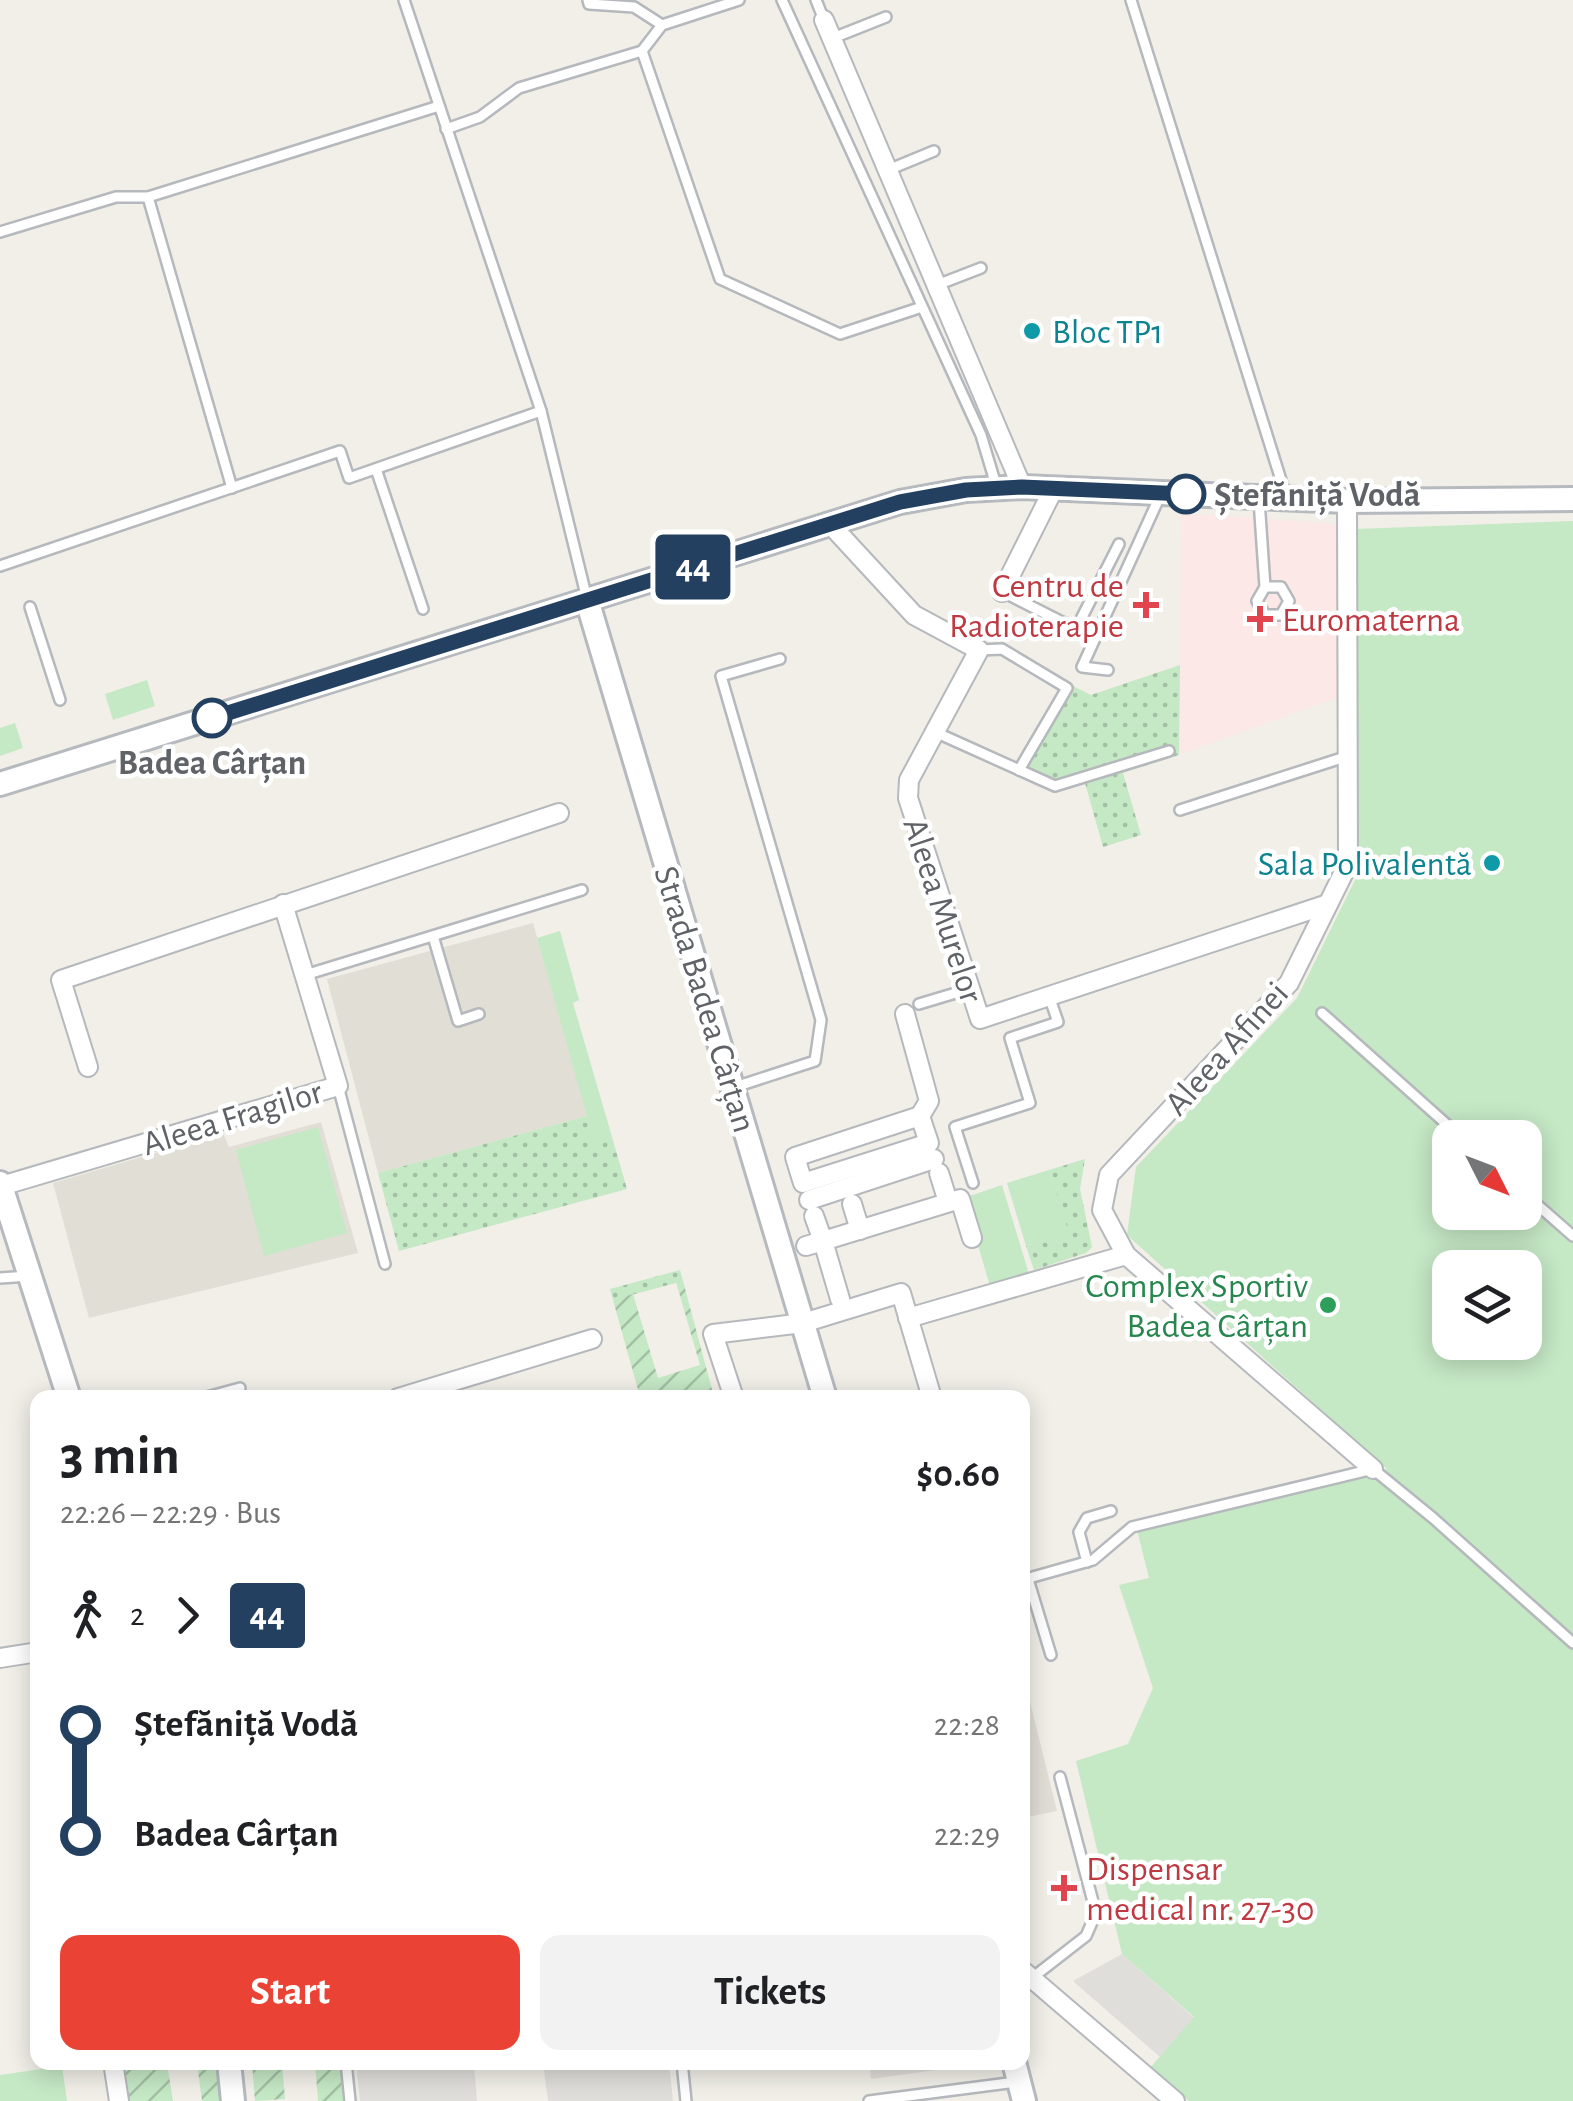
<!DOCTYPE html>
<meta charset="utf-8">
<style>
body{margin:0;font-family:"Alegreya Sans",sans-serif;background:#f2f2f2;color:#202124;height:100vh;display:flex;flex-direction:column;font-size:38px;white-space:nowrap}
*{box-sizing:border-box;margin:0}
p{font-size:32px;color:#757577}
.icon{flex:none;width:55px;height:55px;fill:none;stroke:currentColor;stroke-width:2;stroke-linecap:round;stroke-linejoin:round}
.map{position:relative;flex:1;overflow:hidden}
.drawer{position:absolute;left:30px;top:1390px;width:1000px;height:680px;display:flex;flex-direction:column;background:#fff;border-radius:20px;box-shadow:0 5px 25px #0003}
.drawer>*{flex:none}
.badge{padding:0 20px;border-radius:8px;font-size:35px;line-height:65px}
.needle{width:65px;rotate:132deg}
.controls{position:absolute;left:1432px;top:1120px;display:grid;gap:20px}
.controls a{display:grid;place-items:center;width:110px;height:110px;border-radius:20px;background:#fff;box-shadow:0 5px 25px #0003;font-size:50px}
.map>.badge{position:absolute;translate:-50% -50%;box-shadow:0 0 0 5px #fff}
.legs{display:flex;align-items:center;gap:15px;height:110px;padding:0 30px;font-size:32px}
.legs p{margin-inline-start:auto}
.overview{display:flex;align-items:center;justify-content:space-between;height:170px;padding:0 30px}
h1{font-size:55px;font-weight:700;line-height:75px}
.button{display:flex;gap:20px;margin-top:auto;padding:20px 30px}
.button a{flex:1;height:115px;border-radius:20px;background:#ea4335;color:#fff;font-size:40px;font-weight:700;line-height:115px;text-align:center}
.button a+a{background:#f2f2f2;color:#202124}
ul{padding:0 30px;list-style:none}
li{display:flex;align-items:center;gap:35px;height:110px;font-size:38px}
li i{display:grid;place-items:center;width:15px;height:100%;margin:0 12px;background:currentColor}
li i::after{content:'';width:25px;height:25px;margin:-12px;border:8px solid;border-radius:50%;background:#fff}
li p{margin-inline-start:auto}
li:first-child i{background:linear-gradient(#0000 50%,currentColor 0)}
li:last-child i{background:linear-gradient(currentColor 50%,#0000 0)}
.map>svg:first-child{display:block}
.industrial{fill:#e0deda}
.education{fill:#e1ded6}
.medical{fill:#fce8e6}
.grass{fill:url(#grass-dots)}
.park{fill:#c5e8c5;fill-rule:evenodd}
.garden{fill:url(#garden-furrows)}
.lines{fill:none;stroke-linecap:round;stroke-linejoin:round}
.lane-casing{stroke:#b5b8bc;stroke-width:14}
.street-casing{stroke:#b5b8bc;stroke-width:22}
.secondary-casing{stroke:#b6babf;stroke-width:28}
.lane{stroke:#fff;stroke-width:9}
.street{stroke:#fff;stroke-width:18}
.secondary{stroke:#fff;stroke-width:22}
.line-1-casing{stroke:#fff;stroke-width:22}
.line-1{stroke:#244061;stroke-width:15}
.culture-dot{fill:#0f9aa8;stroke:#fff;stroke-width:4}
.stop-1-dot{fill:#fff;stroke:#244061;stroke-width:5}
.health-dot{fill:#e0444e;stroke:#fff;stroke-width:4}
.leisure-dot{fill:#2e9e5b;stroke:#fff;stroke-width:4}
.labels{text-anchor:middle;stroke-width:9;stroke-linejoin:round;paint-order:stroke}
.culture-label{font-size:35px;fill:#0d838f;stroke:#fff;text-anchor:start}
.stop-label{font-size:35px;font-weight:bold;fill:#5f6368;stroke:#fff;text-anchor:start}
.health-label{font-size:35px;fill:#be3a42;stroke:#fff;text-anchor:start}
.street-label{font-size:35px;fill:#5f6368;stroke:#fff}
.leisure-label{font-size:35px;fill:#27864d;stroke:#fff;text-anchor:end}
</style>
<div class="map">
<svg width="1573" height="2101" viewBox="0 0 1573 2101">
<defs>
<pattern id="grass-dots" width="8" height="8" patternUnits="userSpaceOnUse" patternTransform="scale(2.5)"><rect width="8" height="8" fill="#c5e8c5"/><path d="M2 2h.1M6 6h.1" fill="none" stroke="#a3c0a4" stroke-width="1.8" stroke-linecap="round"/></pattern>
<pattern id="garden-furrows" width="10" height="10" patternUnits="userSpaceOnUse" patternTransform="scale(2.5)"><rect width="10" height="10" fill="#c5e8c5"/><path d="M-1 1l2-2M0 10L10 0M9 11l2-2" fill="none" stroke="#a3c0a4"/></pattern>
</defs>
<rect width="100%" height="100%" fill="#f1efe8"/>
<g class="industrial">
<polygon points="1122,1954 1194,2018 1160,2057 1073,1981"/>
<polygon points="869,2062 987,2062 987,2063 871,2079"/>
<polygon points="356,2063 474,2063 477,2101 360,2101"/>
<polygon points="543,2063 669,2063 673,2101 548,2101"/>
</g>
<g class="education">
<polygon points="533,923 587,1116 378,1173 327,979"/>
<polygon points="321,1122 358,1253 89,1318 53,1183 223,1133 229,1147"/>
<polygon points="1022,1669 1057,1811 1023,1818 1022,1814"/>
</g>
<polygon class="medical" points="1181,513 1340,524 1341,696 1179,755"/>
<g class="grass">
<polygon points="1180,665 1179,755 1123,773 1141,835 1103,847 1083,776 1056,783 1027,767 1073,686 1091,695"/>
<polygon points="587,1116 594,1141 612,1137 627,1189 399,1251 378,1173"/>
<polygon points="1085,1159 1080,1189 1092,1247 1086,1253 1034,1270 1026,1246 1068,1233 1049,1170"/>
<polygon points="680,1270 683,1281 613,1300 610,1289"/>
</g>
<g class="park">
<path d="M1573 521V2101H1189L1150 2068 1194 2017 1122 1954 1076 1761 1128 1744 1153 1688 1119 1585 1149 1578 1137 1530 1387 1469 1127 1235 1136 1167 1297 998 1355 880 1356 529ZM1450 1138H1525V1212H1450ZM1450 1268H1525V1342H1450Z"/>
<polygon points="147,680 155,706 113,720 105,694"/>
<polygon points="15,723 23,748 0,756 0,728"/>
<polygon points="560,931 579,1000 573,1003 612,1137 594,1142 537,938"/>
<polygon points="318,1127 347,1233 264,1256 236,1150"/>
<polygon points="1049,1170 1069,1233 1026,1246 1007,1183"/>
<polygon points="1002,1185 1029,1274 990,1286 964,1198"/>
<polygon points="62,2066 67,2101 0,2101 0,2075"/>
</g>
<g class="garden">
<polygon points="683,1281 714,1397 707,1397 706,1394 695,1397 640,1397 613,1300 633,1294 658,1378 700,1365 676,1282"/>
<polygon points="124,2063 167,2063 173,2101 130,2101"/>
<polygon points="197,2063 219,2063 223,2101 202,2101"/>
<polygon points="252,2063 282,2063 285,2099 255,2101"/>
<polygon points="315,2063 340,2063 343,2101 318,2101"/>
</g>
<g class="lines">
<defs>
<g id="lane">
<polyline points="404,0 541,411 587,599"/>
<polyline points="588,0 589,4 634,7 662,25"/>
<polyline points="739,0 662,25 642,51 720,279 840,334 922,307"/>
<polyline points="782,0 981,435 996,485"/>
<polyline points="816,0 824,20"/>
<polyline points="1131,0 1286,496"/>
<polyline points="833,38 886,17"/>
<polyline points="446,129 480,117 519,88 642,51"/>
<polyline points="888,170 934,151"/>
<polyline points="148,197 232,488"/>
<polyline points="0,232 116,197 148,197 439,106"/>
<polyline points="937,285 981,268"/>
<polyline points="376,469 423,609"/>
<polyline points="1259,500 1265,587 1257,601 1265,615 1281,615 1289,601 1281,587 1265,587"/>
<polyline points="0,566 340,451 349,478 541,411"/>
<polyline points="1003,592 1076,629 1119,544"/>
<polyline points="30,607 60,700"/>
<polyline points="979,650 1002,649 1067,688 1019,770"/>
<polyline points="1108,670 1082,667 1160,496"/>
<polyline points="935,732 1055,786 1169,751"/>
<polyline points="1180,810 1348,756"/>
<polyline points="433,936 458,1021 479,1014"/>
<polyline points="305,975 582,890"/>
<polyline points="919,1004 969,989"/>
<polyline points="1322,1013 1462,1138"/>
<polyline points="338,1086 385,1264"/>
<polyline points="735,1087 815,1061 821,1020 721,676 780,659"/>
<polyline points="973,1183 955,1127 1030,1103 1010,1038 1058,1022 1049,996"/>
<polyline points="1525,1194 1573,1236"/>
<polyline points="0,1278 29,1276"/>
<polyline points="203,1398 240,1388"/>
<polyline points="1087,1562 1079,1532 1087,1518 1111,1511"/>
<polyline points="1028,1579 1051,1655"/>
<polyline points="1022,1580 1093,1560 1132,1527 1373,1469 1433,1518 1573,1643"/>
<polyline points="1032,1978 1086,1936 1096,1913 1060,1777"/>
<polyline points="346,2062 350,2101"/>
<polyline points="682,2062 686,2101"/>
<polyline points="869,2101 1016,2082"/>
</g>
<g id="street">
<polyline points="824,20 1022,487"/>
<polyline points="1347,501 1348,864 1289,983 1109,1175 1102,1210 1126,1255 1373,1469"/>
<polyline points="830,524 914,615 979,650 909,780 908,798 980,1019 1328,904"/>
<polyline points="1002,592 1054,488"/>
<polyline points="905,1014 929,1101 920,1116"/>
<polyline points="88,1067 61,980 559,813"/>
<polygon points="920,1116 929,1143 803,1183 795,1157"/>
<polyline points="939,1173 948,1202"/>
<polyline points="1,1186 338,1086 283,904"/>
<polyline points="809,1200 934,1159"/>
<polyline points="852,1204 860,1230"/>
<polyline points="806,1246 823,1241 814,1216"/>
<polyline points="840,1299 823,1241 960,1199 972,1238"/>
<polyline points="908,1318 1126,1255"/>
<polyline points="398,1398 592,1339"/>
<polyline points="734,1398 713,1334 803,1323 901,1293 932,1398"/>
<polyline points="0,1658 38,1652"/>
<polyline points="1022,1970 1175,2101"/>
<polyline points="113,2062 119,2101"/>
</g>
<g id="secondary">
<polyline points="587,600 825,1398"/>
<polyline points="0,784 900,502 966,490 1022,487 1347,501 1573,499"/>
<polyline points="0,1183 69,1398"/>
<polyline points="229,2062 233,2101"/>
<polyline points="1014,2062 1024,2101"/>
</g>
</defs>
<use href="#lane" class="lane-casing"/>
<use href="#street" class="street-casing"/>
<use href="#secondary" class="secondary-casing"/>
<use href="#lane" class="lane"/>
<use href="#street" class="street"/>
<use href="#secondary" class="secondary"/>
</g>
<g class="lines">
<defs>
<polyline id="line-1" points="212,718 900,502 966,490 1022,487 1186,494"/>
</defs>
<use href="#line-1" class="line-1-casing"/>
<use href="#line-1" class="line-1"/>
</g>
<g class="culture-dot">
<circle cx="1032" cy="331" r="10"/>
<circle cx="1492" cy="863" r="10"/>
</g>
<g class="stop-1-dot">
<circle cx="1186" cy="494" r="18"/>
<circle cx="212" cy="718" r="18"/>
</g>
<g class="health-dot">
<path d="M1141 590h10v10h10v10h-10v10h-10v-10h-10v-10h10z"/>
<path d="M1255 604h10v10h10v10h-10v10h-10v-10h-10v-10h10z"/>
<path d="M1059 1873h10v10h10v10h-10v10h-10v-10h-10v-10h10z"/>
</g>
<circle class="leisure-dot" cx="1328" cy="1305" r="10"/>
<g class="labels">
<g class="culture-label">
<text x="1052" y="343">Bloc TP1</text>
<text x="1472" y="875" text-anchor="end">Sala Polivalentă</text>
</g>
<g class="stop-label">
<text x="1214" y="506">Ștefăniță Vodă</text>
<text x="212" y="774" text-anchor="middle">Badea Cârțan</text>
</g>
<g class="health-label">
<text x="1124" y="597" text-anchor="end">Centru de<tspan x="1124" dy="40">Radioterapie</tspan></text>
<text x="1282" y="631">Euromaterna</text>
<text x="1086" y="1880">Dispensar<tspan x="1086" dy="40">medical nr. 27-30</tspan></text>
</g>
<g class="street-label">
<text transform="translate(944 910) rotate(72)" y="12">Aleea Murelor</text>
<text transform="translate(706 999) rotate(73)" y="12">Strada Badea Cârțan</text>
<text transform="translate(1226 1048) rotate(-48)" y="12">Aleea Afinei</text>
<text transform="translate(232 1117) rotate(-17)" y="12">Aleea Fragilor</text>
</g>
<g class="leisure-label">
<text x="1308" y="1297">Complex Sportiv<tspan x="1308" dy="40">Badea Cârțan</tspan></text>
</g>
</g>
</svg>
<div class="controls">
<a><svg class="needle" viewBox="-14 -14 28 28"><path d="M0-13l5 13h-10z" fill="#e53935"/><path d="M0 13l5-13h-10z" fill="#757577"/></svg></a>
<a><svg class="icon" aria-label="layers" viewBox="0 0 24 24"><path d="M12 4l9 5-9 5-9-5zM3 14l9 5 9-5"/></svg></a>
</div>
<b class="badge" style="left:693px;top:567px;background:#244061;color:#fff">44</b>
<section class="drawer">
<div class="overview"><div><h1>3 min</h1><p>22:26 – 22:29 · Bus</p></div><b>$0.60</b></div>
<div class="legs"><svg class="icon" aria-label="walk" viewBox="0 0 24 24"><circle cx="13" cy="4" r="2"/><path d="M13 8l-2 6 4 7M11 14l-3 7M7 12l3-4h3l4 4"/></svg>2<svg class="icon" aria-label="forward" viewBox="0 0 24 24"><path d="M9 5l7 7-7 7"/></svg><b class="badge" style="background:#244061;color:#fff">44</b></div>
<ul>
<li><i style="color:#244061"></i><b>Ștefăniță Vodă</b><p>22:28</p></li>
<li><i style="color:#244061"></i><b>Badea Cârțan</b><p>22:29</p></li>
</ul>
<div class="button"><a>Start</a><a>Tickets</a></div>
</section>
</div>
